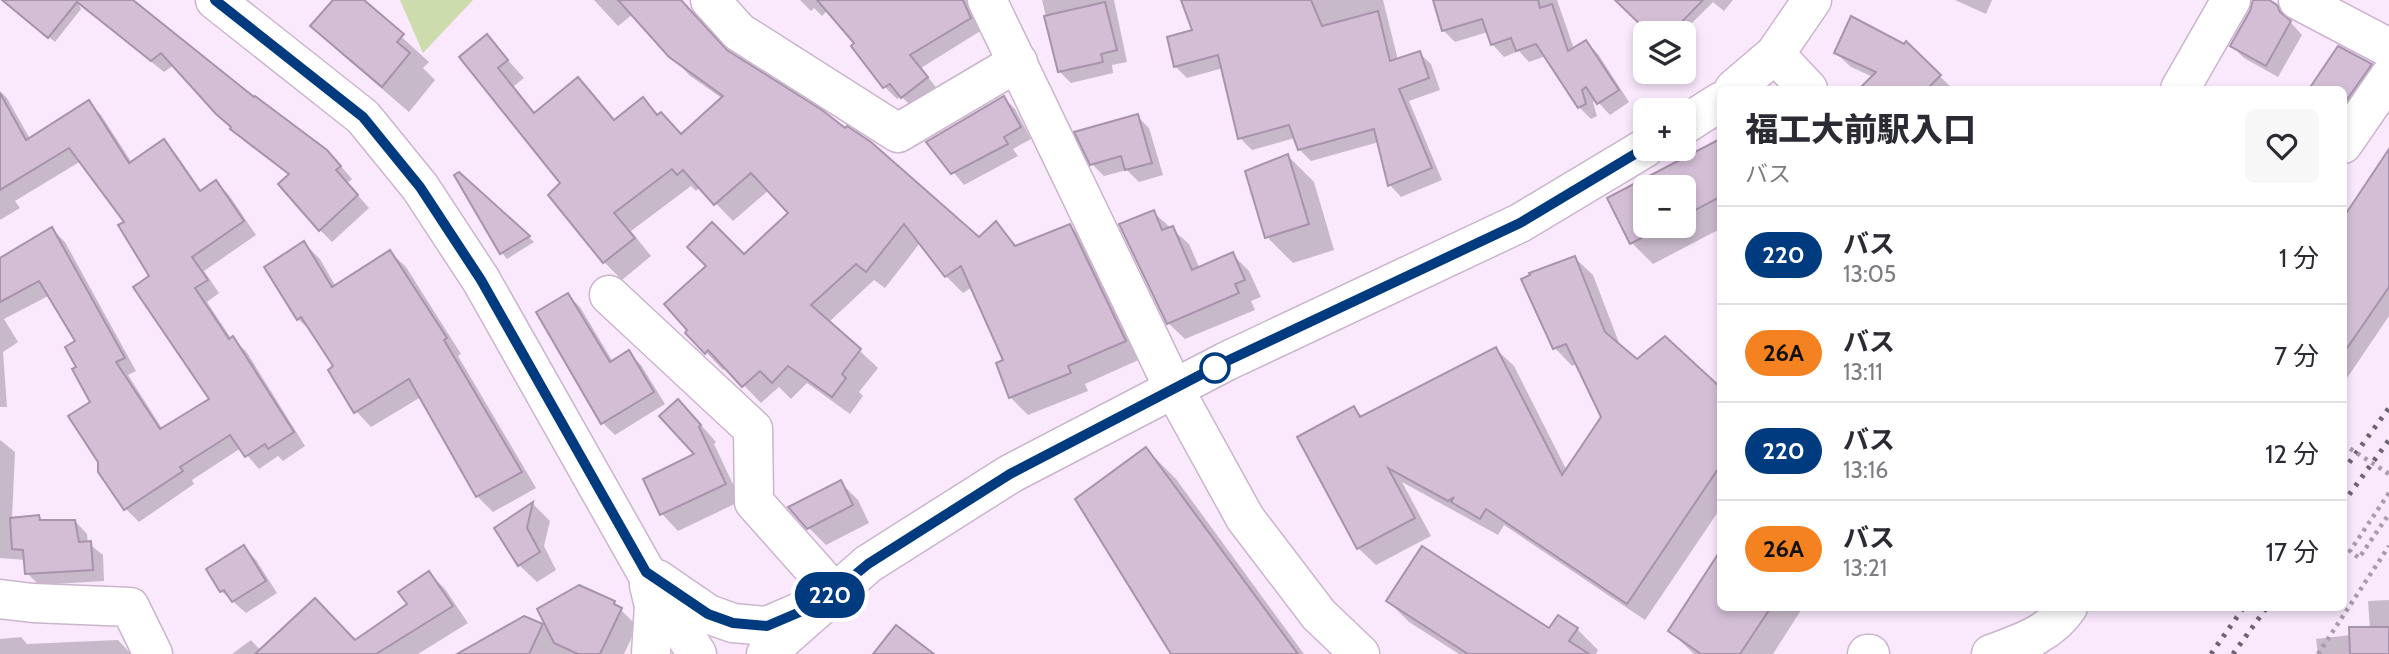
<!DOCTYPE html>
<html lang="ja">
<meta charset="utf-8">
<style>
body{margin:0;font-family:Cabin,"Noto Sans JP",sans-serif;background:#f7f7f7;color:#2b2b33;height:100vh;display:flex;flex-direction:column;font-size:26px;white-space:nowrap}
*{box-sizing:border-box;margin:0}
p{font-size:23px;color:#7c7c81}
.icon{flex:none;width:38px;height:38px;fill:none;stroke:currentColor;stroke-width:2;stroke-linecap:round;stroke-linejoin:round}
.map{position:relative;flex:1;overflow:hidden}
.side{position:absolute;left:1717px;top:86px;width:630px;height:525px;display:flex;flex-direction:column;background:#fff;border-radius:10px;box-shadow:0 4px 10px #0003}
.side>*{flex:none}
.badge{padding:0 14px;border-radius:23px;font-size:24px;line-height:46px}
.controls{position:absolute;left:1633px;top:21px;display:grid;gap:14px}
.controls a{display:grid;place-items:center;width:63px;height:63px;border-radius:10px;background:#fff;box-shadow:0 4px 10px #0003;font-size:35px}
.map>.badge{position:absolute;translate:-50% -50%;box-shadow:0 0 0 4px #fff}
.round{display:grid;place-items:center;flex:none;width:74px;height:74px;border-radius:10px;background:#f7f7f7}
.summary{display:flex;align-items:center;justify-content:space-between;height:119px;padding:0 28px}
h1{font-size:33px;font-weight:800;line-height:52px}
ul{padding:0;list-style:none}
li{display:flex;align-items:center;gap:21px;height:98px;padding:0 28px;border-top:2px solid #e1e1e2}
li div{flex:1}
li b{display:block;font-size:26px}
li em{font-style:normal}
li .badge{min-width:77px;font-weight:700;text-align:center}
.map>svg:first-child{display:block}
.green{fill:#cddcad}
.shadow{fill:#0003;fill-rule:evenodd}
.building{fill:#d3bed6;stroke:#a793ab;stroke-width:2}
.lines{fill:none;stroke-linecap:round;stroke-linejoin:round}
.minor-casing{stroke:#cab5cd;stroke-width:41}
.major-casing{stroke:#cab5cd;stroke-width:41}
.highway-casing{stroke:#cab5cd;stroke-width:41}
.path{stroke:#a99bab;stroke-width:4.5;stroke-dasharray:3.5 5;stroke-linecap:butt}
.minor{stroke:#fff;stroke-width:38}
.major{stroke:#fff;stroke-width:38}
.highway{stroke:#fff;stroke-width:38}
.rail{stroke:#6d626f;stroke-width:5;stroke-dasharray:3.5 7;stroke-linecap:butt}
.path-bridge{stroke:#a99bab;stroke-width:4.5;stroke-dasharray:3.5 5;stroke-linecap:butt}
.line-casing{stroke:#fff;stroke-width:16}
.line{stroke:#003b80;stroke-width:10}
.stop-dot{fill:#fff;stroke:#003b80;stroke-width:3.5}
</style>
<div class="map">
<svg width="2389" height="654" viewBox="0 0 2389 654">
<rect width="100%" height="100%" fill="#fae8fd"/>
<polygon class="green" points="400,0 473,0 423,53"/>
<g class="shadow">
<polygon points="4,0 77,0 81,9 55,42"/>
<polygon points="92,0 131,0 254,99 339,164 352,179 347,183 369,208 332,242 320,230 290,176 244,141 174,65 164,72 98,19 86,7"/>
<polygon points="335,0 361,0 429,62 423,68 435,80 409,112 339,52 313,26"/>
<polygon points="594,0 680,0 726,51 979,239 996,223 1018,247 1070,226 1087,243 1143,358 1085,384 1088,391 1028,415 1010,397 1005,361 972,287 963,293 946,276 920,243 885,288 874,280 829,322 878,368 859,392 863,396 850,414 807,383 791,399 779,387 761,403 726,367 723,370 706,352 744,256 791,213 769,190 733,221 700,187 696,191 691,186 631,231 651,256 622,280 604,262 563,183 461,58 487,37 524,78 514,86 536,114 578,80 615,121 642,99 681,135 723,99 689,75 633,14 618,26"/>
<polygon points="800,0 966,0 982,30 921,68 938,90 914,109 901,96 897,99 885,87 857,43 828,10 822,16 814,8 811,11"/>
<polygon points="1042,0 1114,0 1127,62 1112,65 1113,73 1071,83 1059,71"/>
<polygon points="1183,0 1383,0 1398,60 1419,53 1431,64 1440,90 1409,101 1442,180 1401,197 1390,185 1379,142 1311,161 1299,149 1295,138 1252,150 1240,138 1223,68 1187,78 1175,66 1195,31"/>
<polygon points="1435,0 1557,0 1574,49 1586,42 1598,54 1629,102 1610,115 1596,100 1593,102 1597,116 1591,119 1579,107 1546,56 1529,62 1519,51 1504,57 1492,44 1488,32 1455,42 1443,30"/>
<polygon points="1622,0 1733,0 1724,11 1713,2 1682,33 1651,33 1622,5"/>
<polygon points="1955,0 1992,0 1986,14"/>
<polygon points="2253,0 2265,0 2276,6 2302,35 2278,77 2244,58 2232,46 2252,11"/>
<polygon points="1906,44 1953,89 1862,89 1873,77 1851,67 1836,53 1904,46"/>
<polygon points="2339,48 2371,65 2388,82 2343,147 2343,89 2311,89"/>
<polygon points="0,91 7,98 30,139 88,102 101,115 132,163 164,142 176,154 202,192 216,182 229,195 256,235 204,271 219,293 207,302 232,340 246,351 305,446 283,461 278,456 259,469 241,448 192,480 194,484 139,522 126,509 100,471 92,402 79,367 78,342 50,295 4,319 18,342 3,352 7,407 0,407 0,260 52,229 65,242 136,371 128,375 163,430 211,399 126,222 81,161 15,201 20,208 0,220"/>
<polygon points="1004,98 1015,109 1031,139 1013,149 1018,156 964,185 929,142"/>
<polygon points="1137,116 1149,128 1163,175 1139,182 1127,170 1104,176 1092,164"/>
<path d="M1720 141V229L1653 264 1632 243 1609 199ZM1645 187H1684V226H1645Z"/>
<polygon points="1288,156 1314,182 1334,250 1293,263 1267,237"/>
<polygon points="458,174 529,237 534,242 507,259 502,253"/>
<polygon points="1153,212 1189,244 1200,269 1232,254 1249,271 1261,297 1251,301 1255,310 1185,339 1168,323"/>
<polygon points="2343,221 2389,249 2389,316 2343,384"/>
<polygon points="304,243 320,259 336,287 390,252 406,267 461,354 458,356 536,488 493,512 477,496 421,397 371,427 356,411 336,367 314,334 298,319"/>
<polygon points="1575,258 1593,275 1621,348 1636,362 1665,338 1720,389 1720,509 1645,620 1504,525 1498,535 1402,482 1431,536 1376,565 1358,548 1354,408 1363,417 1496,349 1514,366 1567,471 1603,417 1578,363 1572,366 1555,348"/>
<polygon points="568,295 580,307 613,362 629,353 641,365 665,404 615,435 602,422"/>
<polygon points="694,417 716,442 714,444 741,501 678,531 662,514 645,480 697,455"/>
<polygon points="0,440 15,452 12,519 39,517 43,521 75,521 87,534 88,543 103,555 104,581 39,585 27,573 26,560 0,558"/>
<polygon points="1146,449 1176,479 1304,654 1173,654"/>
<polygon points="840,482 858,500 869,523 826,545 808,527"/>
<polygon points="533,504 550,521 544,546 556,570 537,582 519,565 496,529"/>
<polygon points="244,547 256,560 277,593 246,613 221,591"/>
<polygon points="1720,554 1720,607 1803,607 1773,654 1694,654 1670,631"/>
<polygon points="429,573 445,589 468,623 418,654 232,654 251,640 261,651 355,642 409,605"/>
<polygon points="2389,600 2389,654 2318,654 2316,639 2351,635 2370,629 2368,601"/>
<polygon points="1388,601 1550,631 1577,629 1598,650 1596,654 1459,654 1409,622"/>
<polygon points="614,603 637,626 624,654 475,654 525,618 548,628"/>
<polygon points="21,637 27,644 118,640 131,654 0,654 0,639"/>
</g>
<g class="building">
<polygon points="2,0 133,0 254,97 255,96 327,150 341,166 336,170 358,195 319,231 278,184 289,174 230,129 231,127 216,114 161,53 151,61 77,2 48,38"/>
<polygon points="333,0 364,0 404,34 397,42 410,53 382,87 310,26"/>
<polygon points="618,0 681,0 727,50 822,110 845,128 847,126 871,142 979,237 996,221 1015,246 1070,224 1126,341 1068,366 1071,373 1009,398 996,363 1003,360 961,266 945,277 904,224 866,272 856,264 811,305 861,349 842,374 846,378 832,397 788,366 772,383 760,371 742,387 708,350 705,354 685,333 687,330 664,304 706,266 687,247 712,222 744,254 788,213 751,173 714,205 683,170 677,175 672,169 614,213 635,238 603,263 548,195 560,183 459,57 487,34 508,60 498,68 534,113 578,77 614,120 643,97 657,115 661,112 681,134 723,96 669,57"/>
<polygon points="817,0 963,0 971,18 910,55 928,77 901,98 890,84 883,88 851,46 854,43"/>
<polygon points="1181,0 1311,0 1322,26 1378,11 1390,61 1420,51 1429,78 1399,89 1432,168 1388,186 1374,129 1298,150 1289,125 1238,139 1218,55 1174,67 1167,37 1192,30"/>
<polygon points="1433,0 1538,0 1540,8 1552,4 1568,51 1586,40 1619,90 1597,104 1586,87 1582,90 1586,104 1578,108 1536,44 1516,51 1511,38 1491,45 1482,19 1442,31"/>
<polygon points="1615,0 1703,0 1671,33 1649,33"/>
<polygon points="2253,0 2269,0 2277,5 2280,12 2291,21 2266,66 2230,46 2250,11"/>
<polygon points="1105,2 1117,50 1101,54 1103,62 1058,72 1044,16"/>
<polygon points="1851,16 1904,44 1906,41 1941,75 1927,89 1859,89 1876,72 1834,53"/>
<polygon points="2338,46 2372,64 2343,105 2343,89 2309,89"/>
<polygon points="0,93 26,140 89,100 129,163 164,139 200,191 216,180 244,221 192,257 208,280 195,288 229,339 233,336 294,432 268,449 265,444 245,457 230,435 180,467 183,471 124,510 98,472 98,462 68,416 90,402 72,369 76,367 65,347 75,341 39,281 0,302 0,258 52,227 125,358 116,362 160,429 209,399 133,287 149,276 118,225 124,222 69,148 0,190"/>
<polygon points="1004,96 1021,127 1004,137 1008,144 951,174 926,142"/>
<polygon points="1138,114 1152,163 1125,170 1121,156 1090,165 1074,132"/>
<polygon points="1720,139 1720,197 1684,216 1684,187 1645,187 1645,226 1665,226 1630,244 1607,198"/>
<polygon points="2389,149 2389,287 2343,354 2343,218"/>
<polygon points="1288,154 1309,224 1265,238 1245,171"/>
<polygon points="459,172 530,236 500,254 454,175"/>
<polygon points="1154,210 1162,230 1173,226 1192,270 1233,252 1245,280 1235,284 1239,293 1167,324 1119,224"/>
<polygon points="304,241 332,287 390,250 447,338 444,340 522,472 476,497 409,379 354,413 328,370 333,366 301,317 297,320 264,267"/>
<polygon points="1575,256 1605,332 1637,359 1665,336 1720,387 1720,466 1627,604 1486,509 1480,519 1451,502 1454,497 1448,501 1388,468 1415,518 1357,549 1297,437 1354,406 1360,417 1496,347 1562,475 1601,417 1566,344 1553,349 1521,279 1530,275 1529,273"/>
<polygon points="568,293 610,362 629,350 654,392 601,424 536,312"/>
<polygon points="678,399 701,425 699,427 726,484 660,515 643,479 694,454 659,416"/>
<polygon points="1146,447 1298,654 1171,654 1075,499"/>
<polygon points="841,480 853,505 807,529 788,507"/>
<polygon points="533,502 527,528 540,552 518,566 494,528"/>
<polygon points="39,515 40,520 75,520 79,542 91,541 93,570 25,574 23,550 12,549 10,518"/>
<polygon points="244,545 266,581 232,602 224,590 220,592 206,569"/>
<polygon points="1422,546 1549,628 1558,615 1578,628 1569,641 1589,654 1468,654 1386,601"/>
<polygon points="1720,551 1720,607 1771,607 1740,654 1701,654 1668,631"/>
<polygon points="429,571 453,606 376,654 255,654 315,598 355,640 407,604 398,592"/>
<polygon points="579,585 615,601 614,604 622,608 600,654 578,654 554,643 537,609"/>
<polygon points="524,616 543,624 529,654 457,654"/>
<polygon points="896,625 934,654 873,654"/>
<polygon points="2349,627 2389,627 2389,654 2350,654"/>
</g>
<g class="lines">
<defs>
<g id="minor">
<polyline points="215,0 363,117 420,187 481,280 646,572 697,654"/>
<polyline points="710,0 739,32 898,133 1018,62"/>
<polyline points="987,0 1174,389 1245,518 1319,615 1360,654"/>
<polyline points="2298,0 2389,48"/>
<polyline points="2180,89 2231,0"/>
<polyline points="2343,144 2389,77"/>
<polyline points="609,295 753,429 754,502 834,592"/>
<polyline points="657,579 708,614 733,623 767,626 818,604"/>
<polyline points="649,585 654,606 651,654"/>
<polyline points="0,599 33,603 130,607 153,654"/>
<polyline points="1867,654 1870,654"/>
<path d="M1991 654C2021 643 2050 634 2068 607"/>
</g>
<polyline id="major" points="1775,54 1808,89"/>
<g id="highway">
<polyline points="1734,89 1775,54 1812,0"/>
<polyline points="1684,125 1720,102"/>
<polyline points="766,654 868,564 1010,474 1227,361 1520,223 1645,148"/>
</g>
</defs>
<use href="#minor" class="minor-casing"/>
<use href="#major" class="major-casing"/>
<use href="#highway" class="highway-casing"/>
<g class="path">
<polyline points="2389,493 2350,551 2359,558 2389,514"/>
<polyline points="2318,654 2389,546"/>
</g>
<use href="#minor" class="minor"/>
<use href="#major" class="major"/>
<use href="#highway" class="highway"/>
<g class="rail">
<polyline points="2343,471 2389,408"/>
<polyline points="2343,503 2389,440"/>
<polyline points="2211,654 2244,607"/>
<polyline points="2233,654 2267,607"/>
</g>
<polyline class="path-bridge" points="2343,444 2389,474"/>
</g>
<g class="lines">
<defs>
<polyline id="line" points="215,0 363,117 420,187 481,280 646,572 708,614 733,623 767,626 821,603 868,564 1010,474 1227,361 1520,223 1645,148"/>
</defs>
<use href="#line" class="line-casing"/>
<use href="#line" class="line"/>
</g>
<circle class="stop-dot" cx="1215" cy="368" r="14"/>
</svg>
<div class="controls">
<a><svg class="icon" aria-label="layers" viewBox="0 0 24 24"><path d="M12 4l9 5-9 5-9-5zM3 14l9 5 9-5"/></svg></a>
<a>+</a>
<a>−</a>
</div>
<b class="badge" style="left:830px;top:595px;background:#003b80;color:#fff">220</b>
<section class="side">
<div class="summary"><div><h1>福工大前駅入口</h1><p>バス</p></div><a class="round"><svg class="icon" aria-label="heart" viewBox="0 0 24 24"><path d="M12 20l-8-8c-3-5 5-10 8-4 3-6 11-1 8 4z"/></svg></a></div>
<ul>
<li><span class="badge" style="background:#003b80;color:#fff">220</span><div><b>バス</b><p>13:05</p></div><em>1 分</em></li>
<li><span class="badge" style="background:#f58220;color:#111">26A</span><div><b>バス</b><p>13:11</p></div><em>7 分</em></li>
<li><span class="badge" style="background:#003b80;color:#fff">220</span><div><b>バス</b><p>13:16</p></div><em>12 分</em></li>
<li><span class="badge" style="background:#f58220;color:#111">26A</span><div><b>バス</b><p>13:21</p></div><em>17 分</em></li>
</ul>
</section>
</div>
